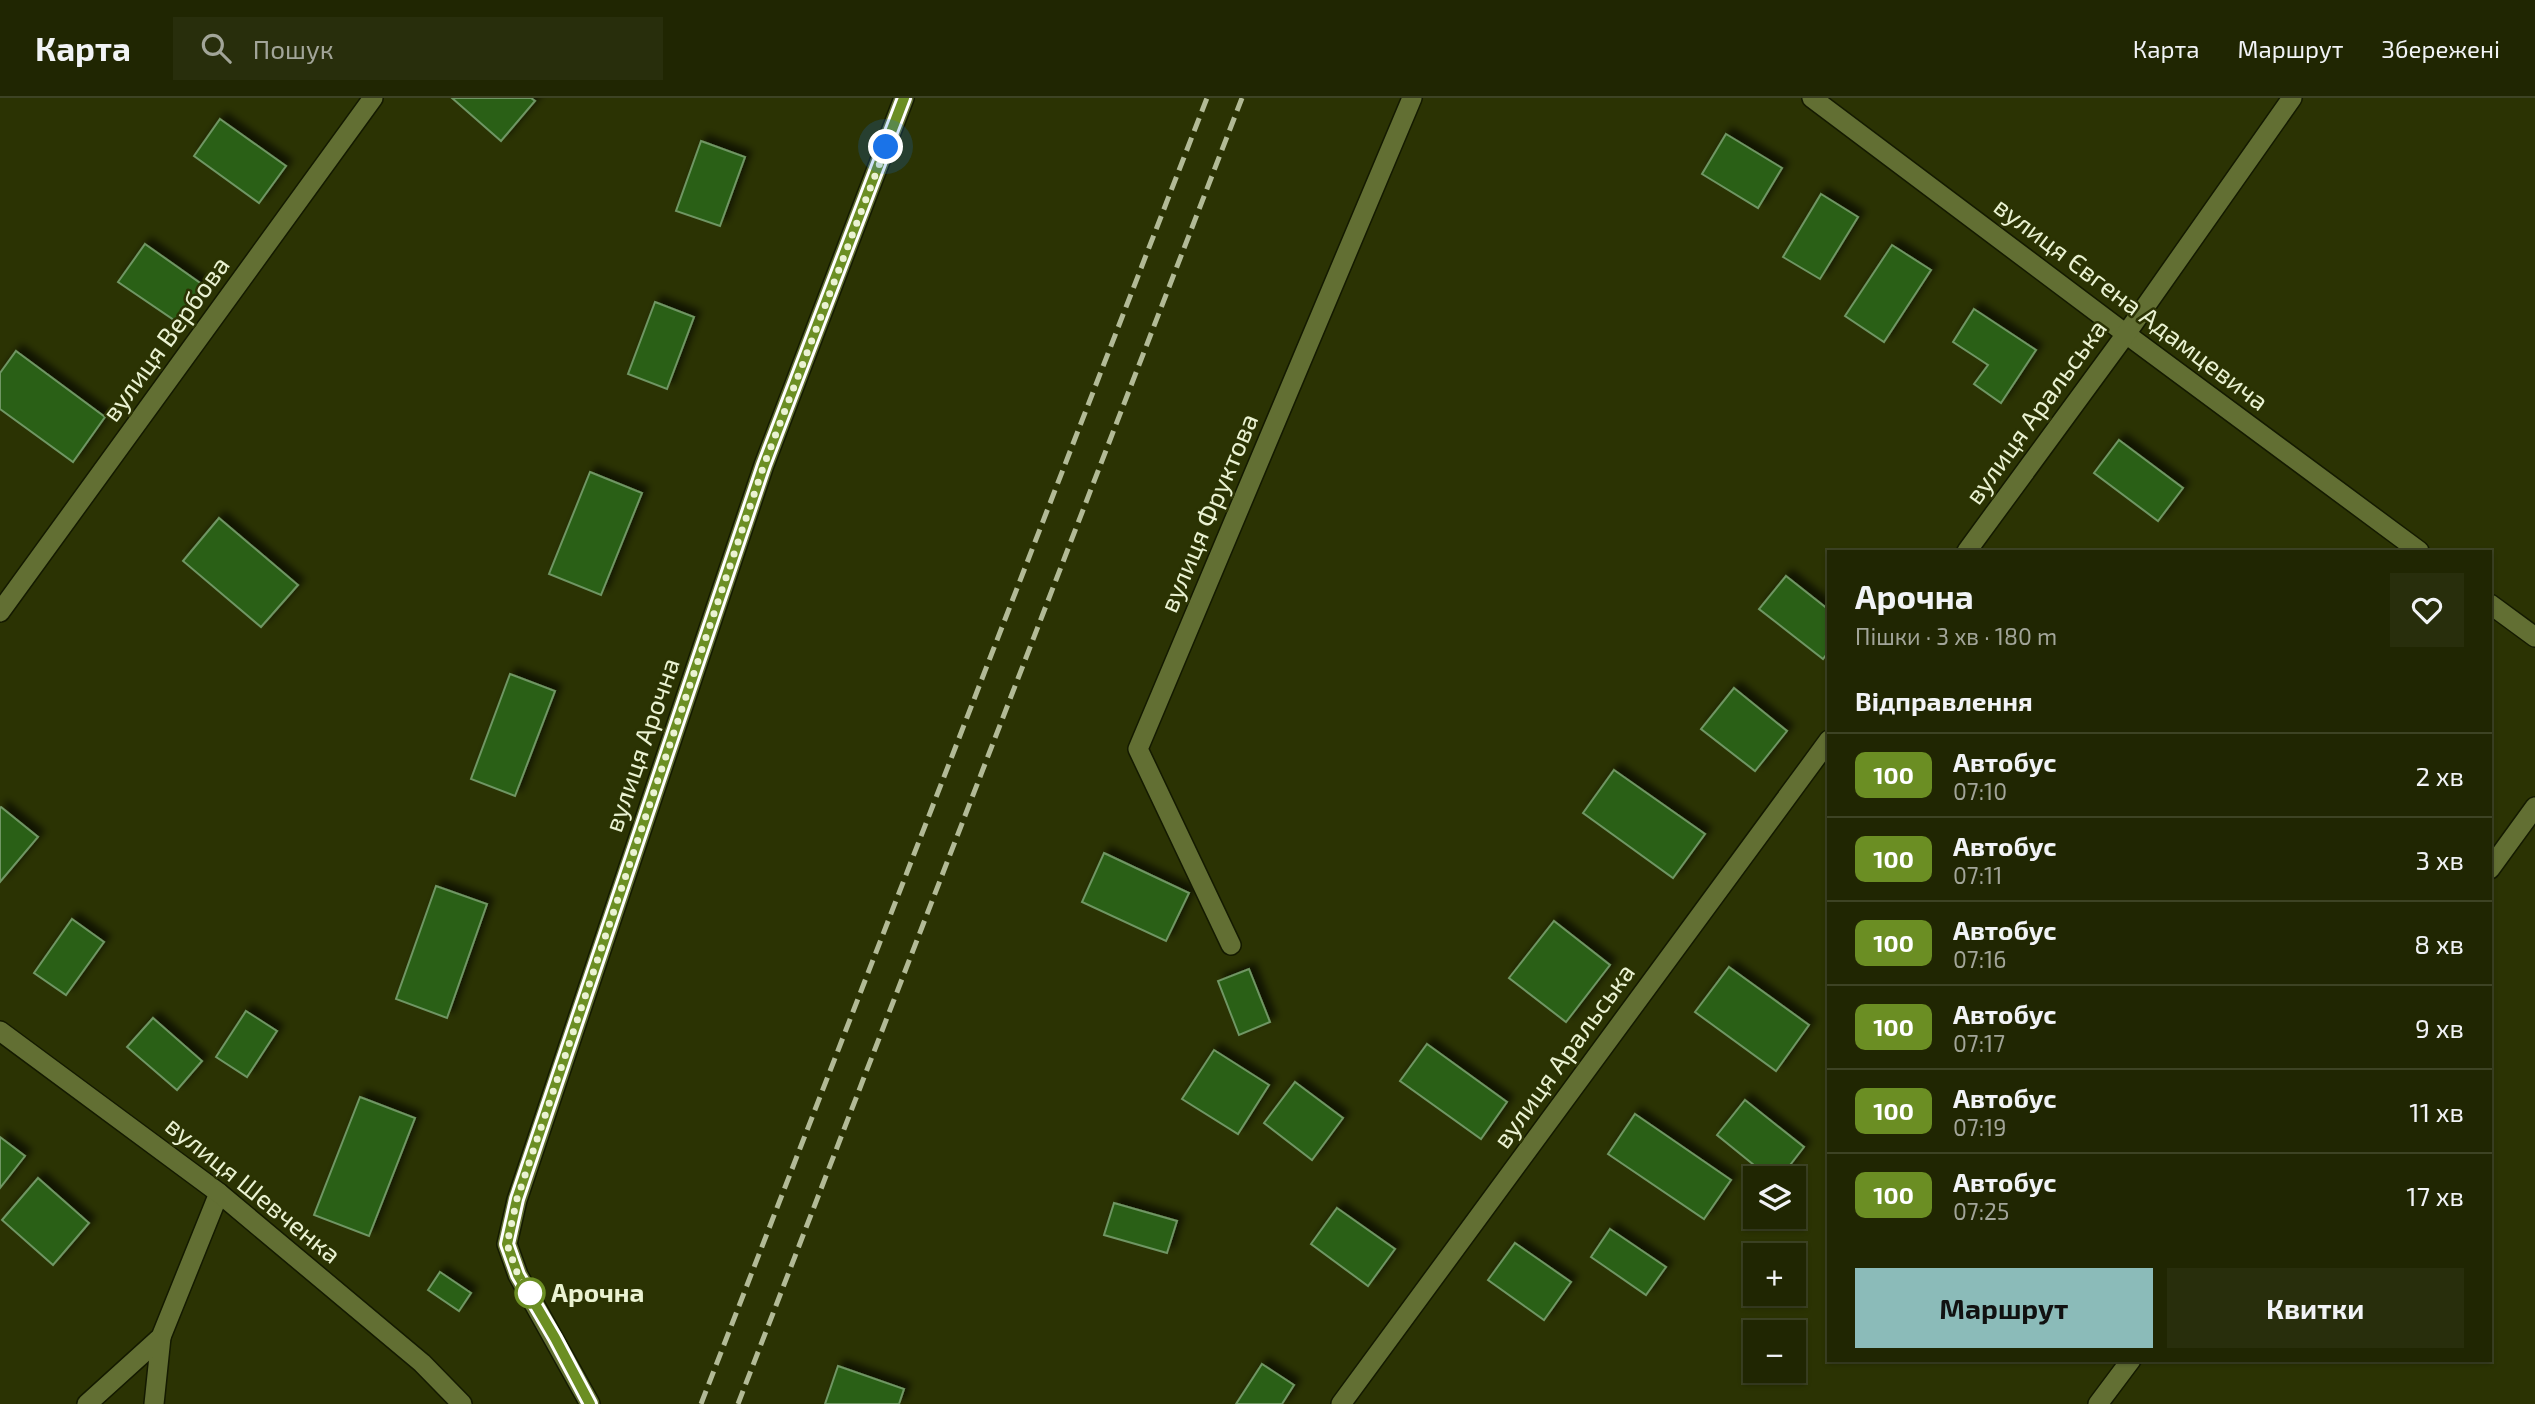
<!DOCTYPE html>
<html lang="uk">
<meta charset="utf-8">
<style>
body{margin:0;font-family:"Exo 2",sans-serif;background:#282e0c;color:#f1f3f6;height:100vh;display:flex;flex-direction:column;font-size:26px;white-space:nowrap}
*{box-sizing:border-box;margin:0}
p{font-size:23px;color:#a2a599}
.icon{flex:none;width:38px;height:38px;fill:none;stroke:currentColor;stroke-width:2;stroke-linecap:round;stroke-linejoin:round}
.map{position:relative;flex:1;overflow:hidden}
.details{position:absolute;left:1827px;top:452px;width:665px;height:812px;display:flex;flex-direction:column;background:#202602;border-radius:0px;box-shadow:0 2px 5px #0004,0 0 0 2px #3d4324}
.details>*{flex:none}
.badge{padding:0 14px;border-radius:10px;font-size:24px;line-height:46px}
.tools{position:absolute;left:1743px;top:1068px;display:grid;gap:14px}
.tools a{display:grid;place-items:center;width:63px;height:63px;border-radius:0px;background:#202602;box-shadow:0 2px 5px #0004,0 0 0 2px #3d4324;font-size:35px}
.you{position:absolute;width:35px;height:35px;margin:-18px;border:5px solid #fff;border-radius:50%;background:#1a73e8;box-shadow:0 0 0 10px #1a73e833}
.map>.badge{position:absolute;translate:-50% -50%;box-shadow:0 0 0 4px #fff}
h2{padding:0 28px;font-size:26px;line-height:63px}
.round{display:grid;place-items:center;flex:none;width:74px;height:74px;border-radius:0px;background:#282e0c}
.summary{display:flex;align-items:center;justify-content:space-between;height:119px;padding:0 28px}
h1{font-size:33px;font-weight:700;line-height:52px}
.cta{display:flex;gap:14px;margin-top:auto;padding:14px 28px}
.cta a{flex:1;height:80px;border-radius:0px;background:#8bbbb9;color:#111;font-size:28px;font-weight:700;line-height:80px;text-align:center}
.cta a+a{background:#282e0c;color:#f1f3f6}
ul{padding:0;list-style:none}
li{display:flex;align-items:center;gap:21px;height:84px;padding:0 28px;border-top:2px solid #3d4324}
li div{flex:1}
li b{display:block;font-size:26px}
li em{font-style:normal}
li .badge{min-width:77px;font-weight:700;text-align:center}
header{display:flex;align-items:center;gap:42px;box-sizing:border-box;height:98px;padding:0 35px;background:#202602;border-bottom:2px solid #3d4324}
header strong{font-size:33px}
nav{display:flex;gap:38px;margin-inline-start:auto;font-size:24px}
.search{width:490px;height:63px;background:#282e0c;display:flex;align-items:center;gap:18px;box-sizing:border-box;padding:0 24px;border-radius:0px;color:#a2a599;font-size:26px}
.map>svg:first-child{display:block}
.building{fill:#296117;stroke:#6f9664;stroke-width:2;filter:url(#shadow)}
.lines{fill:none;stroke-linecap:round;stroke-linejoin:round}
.service-casing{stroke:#141a00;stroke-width:22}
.minor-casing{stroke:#141a00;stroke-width:22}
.tertiary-casing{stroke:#141a00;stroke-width:22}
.service{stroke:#626f33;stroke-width:19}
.minor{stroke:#626f33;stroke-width:19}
.tertiary{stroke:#626f33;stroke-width:19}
.rail{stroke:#b2ba96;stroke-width:5;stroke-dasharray:14 7;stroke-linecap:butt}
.line-casing{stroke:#fff;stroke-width:16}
.line{stroke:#6b8e23;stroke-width:10}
.walk{stroke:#eaf2d2;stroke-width:7;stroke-dasharray:0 12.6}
.stop-dot{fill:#fff;stroke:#6b8e23;stroke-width:3.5}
.labels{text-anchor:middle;stroke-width:5;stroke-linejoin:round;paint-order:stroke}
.street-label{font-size:26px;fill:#eaf2d2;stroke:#2b3303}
.stop-label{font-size:26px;font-weight:bold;fill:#eaf2d2;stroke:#2b3303;text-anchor:start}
</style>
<header>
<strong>Карта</strong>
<div class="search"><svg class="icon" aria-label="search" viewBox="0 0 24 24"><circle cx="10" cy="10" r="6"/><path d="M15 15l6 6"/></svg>Пошук</div>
<nav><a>Карта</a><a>Маршрут</a><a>Збережені</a></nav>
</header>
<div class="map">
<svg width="2535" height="1306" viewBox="0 0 2535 1306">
<defs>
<filter id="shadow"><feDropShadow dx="6" dy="-6" stdDeviation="3.5" flood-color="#0009"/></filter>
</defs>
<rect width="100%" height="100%" fill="#2b3303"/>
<g class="building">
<polygon points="452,0 531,0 535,3 501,43"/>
<polygon points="220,21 286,68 259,105 194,58"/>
<polygon points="1726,36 1782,70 1758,110 1702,76"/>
<polygon points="701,43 745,59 720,128 676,113"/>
<polygon points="1821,96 1858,119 1820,181 1783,159"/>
<polygon points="145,146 203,187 177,224 118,184"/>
<polygon points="1892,147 1931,172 1884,244 1845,218"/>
<polygon points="655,204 694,219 667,291 628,276"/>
<polygon points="1974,211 2036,252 2001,305 1974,286 1988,267 1953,244"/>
<polygon points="16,253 105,319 73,364 0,311 0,275"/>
<polygon points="2119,342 2183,390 2158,423 2094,375"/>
<polygon points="590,374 642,395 601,497 549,476"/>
<polygon points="219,420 298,487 261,529 183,463"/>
<polygon points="1786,478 1829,512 1829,553 1823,561 1759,511"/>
<polygon points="510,576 555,593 515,698 471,681"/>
<polygon points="1734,590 1787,633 1755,673 1701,631"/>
<polygon points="1614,672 1705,736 1673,780 1583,715"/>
<polygon points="1,709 38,739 0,784 0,710"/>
<polygon points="1104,755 1189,795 1166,843 1082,804"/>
<polygon points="436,788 487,806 447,920 396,901"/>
<polygon points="72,821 104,844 66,897 34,875"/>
<polygon points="1554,823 1610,867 1566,924 1509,880"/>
<polygon points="1729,869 1809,927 1776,973 1695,914"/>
<polygon points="1249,871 1270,924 1239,937 1218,883"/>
<polygon points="246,913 277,933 247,979 216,959"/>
<polygon points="153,920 202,963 177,992 127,949"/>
<polygon points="1427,946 1507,1004 1481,1041 1400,983"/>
<polygon points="1214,952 1269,987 1238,1036 1182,1001"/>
<polygon points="1295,984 1343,1020 1312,1062 1264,1025"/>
<polygon points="360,999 415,1020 369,1138 314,1117"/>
<polygon points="1745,1002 1804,1049 1780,1080 1770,1080 1717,1037"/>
<polygon points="1635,1016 1731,1082 1704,1121 1608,1056"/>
<polygon points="0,1039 25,1058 0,1090"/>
<polygon points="38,1080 89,1125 53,1167 2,1122"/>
<polygon points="1114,1105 1177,1123 1167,1155 1104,1137"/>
<polygon points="1337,1110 1395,1151 1368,1188 1311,1146"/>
<polygon points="1610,1131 1666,1169 1646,1197 1591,1159"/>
<polygon points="1515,1145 1571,1184 1544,1222 1488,1182"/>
<polygon points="440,1174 471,1195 459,1213 428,1192"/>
<polygon points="1262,1266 1294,1287 1282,1306 1236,1306"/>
<polygon points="838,1268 904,1291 899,1306 825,1306"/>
</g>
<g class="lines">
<defs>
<polyline id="service" points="154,1306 161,1239"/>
<g id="minor">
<polyline points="1812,0 2126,236 2419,453"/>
<polyline points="1967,453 2126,236 2292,0"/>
<polyline points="2490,506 2535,539"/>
<polyline points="0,514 373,0"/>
<polyline points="2490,771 2535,709"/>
<polyline points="1231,847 1138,651 1412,0"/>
<polyline points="87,1306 161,1239 219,1095"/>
<polyline points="590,1306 518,1177 507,1146 517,1102 764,367 904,0"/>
<polyline points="1341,1306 1829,642"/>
<polyline points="2098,1306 2131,1262"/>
</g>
<polyline id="tertiary" points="0,933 219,1095 422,1265 462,1306"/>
</defs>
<use href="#service" class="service-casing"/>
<use href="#minor" class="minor-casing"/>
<use href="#tertiary" class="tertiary-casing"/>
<use href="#service" class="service"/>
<use href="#minor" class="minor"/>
<use href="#tertiary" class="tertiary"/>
<g class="rail">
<polyline points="701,1306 1207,0"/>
<polyline points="738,1306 1242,0"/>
</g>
</g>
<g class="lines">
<defs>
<polyline id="line" points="590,1306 555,1240 518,1177 507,1146 517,1101 764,367 904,0"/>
</defs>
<use href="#line" class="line-casing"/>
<use href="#line" class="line"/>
<polyline class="walk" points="530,1195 518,1177 507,1146 517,1101 764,367 886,49"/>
</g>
<circle class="stop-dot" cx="530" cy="1195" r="14"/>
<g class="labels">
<g class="street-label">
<text transform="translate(2131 206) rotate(37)" y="9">вулиця Євгена Адамцевича</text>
<text transform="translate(166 241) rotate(-54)" y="9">вулиця Вербова</text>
<text transform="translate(2036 314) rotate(-54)" y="9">вулиця Аральська</text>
<text transform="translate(1209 415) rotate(-67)" y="9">вулиця Фруктова</text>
<text transform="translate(642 647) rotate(-71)" y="9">вулиця Арочна</text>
<text transform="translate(1564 958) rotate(-54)" y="9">вулиця Аральська</text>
<text transform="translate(253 1092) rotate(39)" y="9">вулиця Шевченка</text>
</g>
<g class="stop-label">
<text x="551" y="1204">Арочна</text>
</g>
</g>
</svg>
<div class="tools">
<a><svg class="icon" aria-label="layers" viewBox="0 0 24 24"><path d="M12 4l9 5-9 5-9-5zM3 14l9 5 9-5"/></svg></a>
<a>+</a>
<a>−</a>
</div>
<div class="you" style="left:886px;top:49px"></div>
<section class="details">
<div class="summary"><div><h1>Арочна</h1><p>Пішки · 3 хв · 180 m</p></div><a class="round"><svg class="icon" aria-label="heart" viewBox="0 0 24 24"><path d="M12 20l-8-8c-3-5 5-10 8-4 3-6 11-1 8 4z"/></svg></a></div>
<h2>Відправлення</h2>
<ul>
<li><span class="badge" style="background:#6b8e23;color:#fff">100</span><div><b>Автобус</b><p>07:10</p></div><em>2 хв</em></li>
<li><span class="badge" style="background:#6b8e23;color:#fff">100</span><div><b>Автобус</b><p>07:11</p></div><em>3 хв</em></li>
<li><span class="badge" style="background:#6b8e23;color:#fff">100</span><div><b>Автобус</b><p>07:16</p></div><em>8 хв</em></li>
<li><span class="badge" style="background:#6b8e23;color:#fff">100</span><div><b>Автобус</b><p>07:17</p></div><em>9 хв</em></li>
<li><span class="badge" style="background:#6b8e23;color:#fff">100</span><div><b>Автобус</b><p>07:19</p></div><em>11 хв</em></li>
<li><span class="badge" style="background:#6b8e23;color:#fff">100</span><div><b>Автобус</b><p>07:25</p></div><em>17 хв</em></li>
</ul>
<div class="cta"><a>Маршрут</a><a>Квитки</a></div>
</section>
</div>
